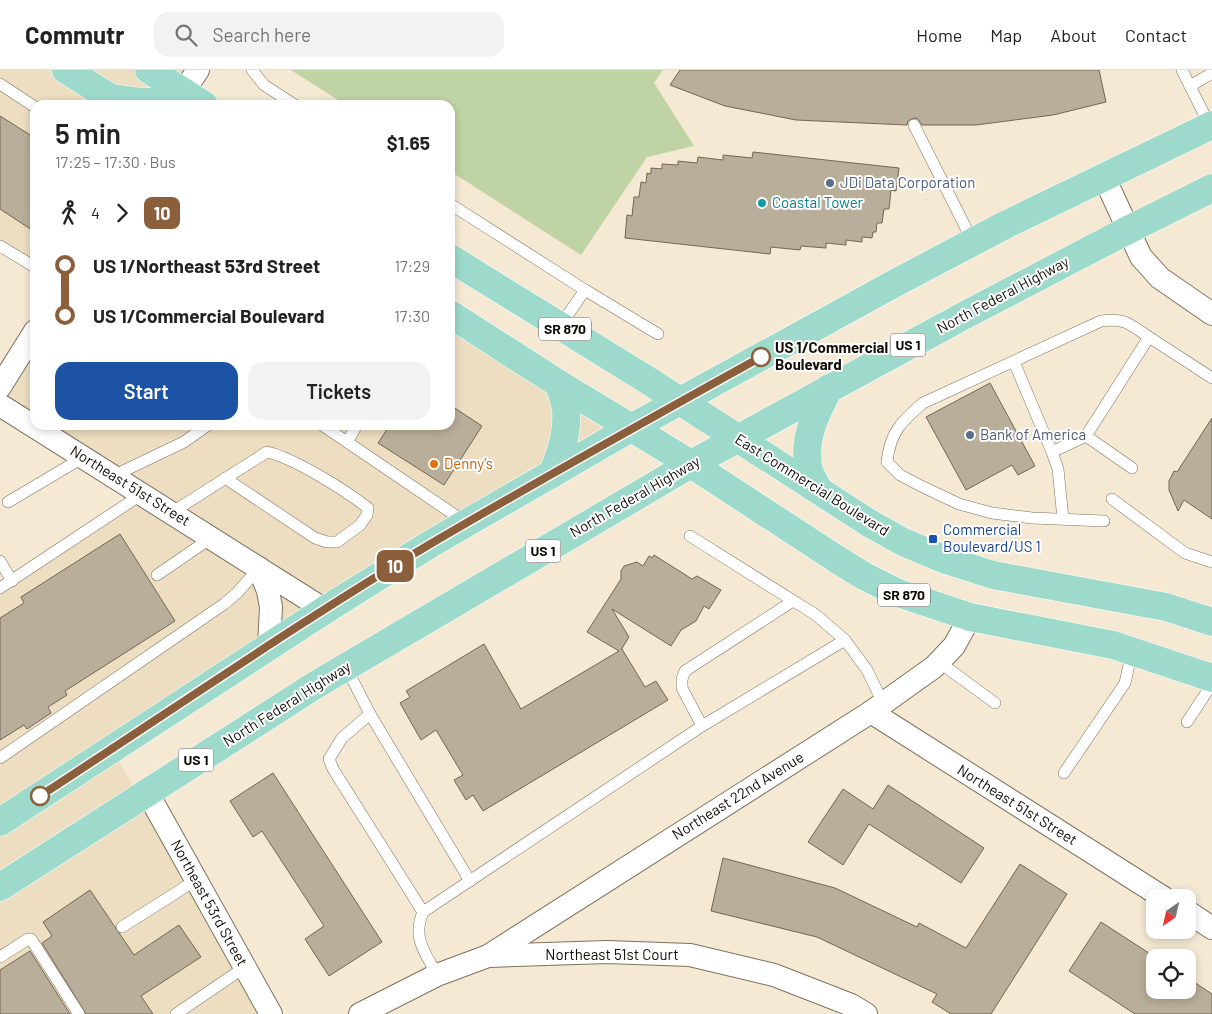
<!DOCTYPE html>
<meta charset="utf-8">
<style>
body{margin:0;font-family:Barlow,sans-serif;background:#f2f2f2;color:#222;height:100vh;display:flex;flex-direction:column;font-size:19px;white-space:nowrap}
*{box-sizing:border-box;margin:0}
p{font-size:16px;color:#767676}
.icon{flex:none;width:28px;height:28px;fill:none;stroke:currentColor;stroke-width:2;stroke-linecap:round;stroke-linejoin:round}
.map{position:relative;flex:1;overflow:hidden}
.sheet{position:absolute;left:30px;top:30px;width:425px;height:330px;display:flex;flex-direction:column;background:#fff;border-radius:15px;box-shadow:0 2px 8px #0003}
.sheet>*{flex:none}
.badge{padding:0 10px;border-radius:8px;font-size:18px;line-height:32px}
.needle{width:32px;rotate:214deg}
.fabs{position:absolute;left:1146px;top:819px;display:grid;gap:10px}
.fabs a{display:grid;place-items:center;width:50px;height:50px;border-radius:10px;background:#fff;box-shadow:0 2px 8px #0003;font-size:25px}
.map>.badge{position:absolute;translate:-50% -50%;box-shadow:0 0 0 2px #fff}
.legs{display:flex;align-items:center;gap:8px;height:55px;padding:0 25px;font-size:16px}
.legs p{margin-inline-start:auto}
.summary{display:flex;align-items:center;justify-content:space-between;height:85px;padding:0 25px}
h1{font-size:28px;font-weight:600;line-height:38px}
.action{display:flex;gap:10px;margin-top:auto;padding:10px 25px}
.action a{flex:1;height:58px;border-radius:15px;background:#1c53a5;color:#fff;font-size:20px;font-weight:600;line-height:58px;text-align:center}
.action a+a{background:#f2f2f2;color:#222}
ul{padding:0 25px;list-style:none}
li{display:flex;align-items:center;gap:18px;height:50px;font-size:19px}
li i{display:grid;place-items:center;width:8px;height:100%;margin:0 6px;background:currentColor}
li i::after{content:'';width:12px;height:12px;margin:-6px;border:4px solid;border-radius:50%;background:#fff}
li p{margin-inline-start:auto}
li:first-child i{background:linear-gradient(#0000 50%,currentColor 0)}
li:last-child i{background:linear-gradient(currentColor 50%,#0000 0)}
header{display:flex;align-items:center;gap:30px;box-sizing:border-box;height:70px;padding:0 25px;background:#fff;border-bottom:1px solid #e0e0e0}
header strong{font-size:24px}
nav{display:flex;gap:28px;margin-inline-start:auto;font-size:18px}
.search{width:350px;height:45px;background:#f2f2f2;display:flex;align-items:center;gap:12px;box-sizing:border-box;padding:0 18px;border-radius:15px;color:#767676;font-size:19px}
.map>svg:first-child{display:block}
.built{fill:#eddec1}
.green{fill:#bfd3a4}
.building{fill:#b9ae9a;stroke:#716754}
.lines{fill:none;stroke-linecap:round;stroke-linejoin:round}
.lane-casing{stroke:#7c725e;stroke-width:12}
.street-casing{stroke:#7c725e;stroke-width:24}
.primary-casing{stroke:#fff;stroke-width:29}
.lane{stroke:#fff;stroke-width:11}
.street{stroke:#fff;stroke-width:22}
.primary{stroke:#9ddacc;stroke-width:28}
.line-1-casing{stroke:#fff;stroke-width:11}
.line-1{stroke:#8b5e3c;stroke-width:8}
.service-dot{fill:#5c6f8a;stroke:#fff;stroke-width:2}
.culture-dot{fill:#0f9aa8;stroke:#fff;stroke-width:2}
.stop-1-dot{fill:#fff;stroke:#8b5e3c;stroke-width:2.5}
.food-dot{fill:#e8710a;stroke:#fff;stroke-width:2}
.transit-dot{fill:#1a4fb4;stroke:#fff;stroke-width:2}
.labels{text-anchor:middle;stroke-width:4;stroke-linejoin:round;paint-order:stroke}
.shield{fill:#fff;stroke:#585651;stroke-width:1}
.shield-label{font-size:14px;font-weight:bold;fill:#110d06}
.service-label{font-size:15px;fill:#4e5e75;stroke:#fff;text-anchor:start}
.culture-label{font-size:15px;fill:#0d838f;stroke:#fff;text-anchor:start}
.street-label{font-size:15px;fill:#110d06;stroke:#fff}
.stop-label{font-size:15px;font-weight:bold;fill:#110d06;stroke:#fff;text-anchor:start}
.food-label{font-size:15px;fill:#c56008;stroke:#fff;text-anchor:start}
.transit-label{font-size:15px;fill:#164399;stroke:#fff;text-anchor:start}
</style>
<header>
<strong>Commutr</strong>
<div class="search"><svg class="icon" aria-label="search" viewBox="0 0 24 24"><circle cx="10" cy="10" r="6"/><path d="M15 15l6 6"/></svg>Search here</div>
<nav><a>Home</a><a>Map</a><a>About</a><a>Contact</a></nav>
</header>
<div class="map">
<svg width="1212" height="944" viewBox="0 0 1212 944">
<rect width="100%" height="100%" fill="#f5e9d4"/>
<g class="built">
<polygon points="0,0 199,0 175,35 35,35 35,199 0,177"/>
<polygon points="450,243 633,360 112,678 186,815 239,903 260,944 0,944 0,518 142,424 0,333 35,255 35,355 450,355"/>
</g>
<polygon class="green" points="291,0 663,0 654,13 694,76 647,87 581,185 450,101 450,35 346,35"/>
<g class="building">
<polygon points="680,0 1099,0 1106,32 1053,45 976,55 922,55 918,49 914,48 908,51 907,55 796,50 725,36 670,15"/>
<polygon points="0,46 35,68 35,162 0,139"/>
<polygon points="753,82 899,98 896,121 891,120 889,139 884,139 882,153 877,153 876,162 873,162 872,168 862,167 862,172 846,170 846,175 826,173 826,178 801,176 800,180 771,177 770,184 625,168 627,145 632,146 634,127 639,127 641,112 646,113 647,103 651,104 651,98 662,99 662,94 678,95 678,91 697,93 698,87 723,90 723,85 752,88"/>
<polygon points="990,313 1035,396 1018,405 1012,395 966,420 926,347"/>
<polygon points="450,335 482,356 444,415 378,373 390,355 450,355"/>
<polygon points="1212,348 1212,449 1184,430 1178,441 1169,420 1169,411 1174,401 1177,402"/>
<polygon points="120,464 175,551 65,621 67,625 48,637 51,643 27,659 24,655 0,670 0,548 24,533 21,527"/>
<polygon points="654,485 692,509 697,506 721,520 709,539 704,536 696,551 681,560 671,576 612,539 629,567 621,580 622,579 645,617 656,611 668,630 483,741 473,725 466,730 454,710 463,705 436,660 421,670 400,633 410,627 406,621 484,574 521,639 619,581 587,562 621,509 621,501 624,496 637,492 643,496 649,486 652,488"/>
<polygon points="273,703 382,872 329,906 305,869 324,856 262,761 253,767 230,731"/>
<polygon points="888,715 984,778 961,813 869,754 843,795 808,772 843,719 873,739"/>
<polygon points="723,788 835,818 917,857 919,853 966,878 1020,794 1067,824 991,944 951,944 932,932 937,924 817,867 711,841"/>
<polygon points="90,820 134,885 179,855 201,887 141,926 153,944 86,944 42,873 52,866 43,852"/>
<polygon points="1101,852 1155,887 1155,920 1188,920 1188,908 1212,924 1212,944 1135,944 1069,901"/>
<polygon points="30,881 70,944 0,944 0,900"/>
</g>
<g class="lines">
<defs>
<g id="lane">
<polyline points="252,0 264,15 295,35"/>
<polyline points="1182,0 1210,56"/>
<polyline points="0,14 35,37"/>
<polyline points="1190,16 1212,3"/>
<polyline points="914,55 973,172"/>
<polyline points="450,134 585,220"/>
<polyline points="0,176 35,197"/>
<polyline points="560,256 585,220 658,264"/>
<polyline points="1014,292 1052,382 1058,399 1063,449"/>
<polyline points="322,355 465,452"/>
<polyline points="347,372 357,355"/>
<polyline points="1052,382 1086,366"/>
<polyline points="1132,398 1086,366 1149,267 1212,308"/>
<polyline points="113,406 184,372 208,355"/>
<polyline points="1112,429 1185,483 1212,492"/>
<polyline points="8,432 84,387"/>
<path d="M171 443 267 382C294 388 345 420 368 438L367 445 360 455 337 472H327L315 468 225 408"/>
<path d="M1104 451 1032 448 992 443 959 434 921 416 900 405 887 392C890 362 902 351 923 333L1101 251C1126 248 1129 254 1149 267"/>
<polyline points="690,466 816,545 845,570 867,600 883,633"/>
<polyline points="0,491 12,511"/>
<polyline points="157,505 211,468"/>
<polyline points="0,518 142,424"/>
<polyline points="793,531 685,601 682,609 682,618 702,656 845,570"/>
<polyline points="939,592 995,633"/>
<polyline points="346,597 370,644"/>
<polyline points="1187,652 1212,614"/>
<polyline points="0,688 224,534 237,523 259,498"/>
<polyline points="1064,703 1125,613 1132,581"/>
<polyline points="423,842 333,699 329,689 342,668 370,644 470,811"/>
<polyline points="122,857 196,810"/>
<polyline points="0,887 28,869 31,869 79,944"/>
<path d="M437 905C425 882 412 868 423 842L702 656"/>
<polyline points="176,944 245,897"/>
</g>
<g id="street">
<polyline points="183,22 198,0"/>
<polyline points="1104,107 1141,187 1160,208 1212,244"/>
<polyline points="0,317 35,261"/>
<polyline points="0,335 325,540"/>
<polyline points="259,498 268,521 271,537 269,576"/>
<polyline points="871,642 1164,828"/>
<polyline points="147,722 271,944"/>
<polyline points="1188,842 1212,858"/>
<polyline points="488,886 871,642 934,597 954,576 970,547"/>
<polyline points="360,944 437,905 488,886 607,882 690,885 774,905 851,935 866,944"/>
</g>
<g id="primary">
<polyline points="66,0 122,35"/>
<polyline points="149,0 204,35"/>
<path d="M110 28C137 31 159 38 183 22"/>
<polyline points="450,188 649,311 869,453 903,472 946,490 993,505 1166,537 1212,552"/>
<polyline points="450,244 559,314 691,394 838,490 864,506 898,523 970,547 1113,575 1212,608"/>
<path d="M552 404C561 384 568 363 566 340 565 332 561 322 559 314"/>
<path d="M819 420C815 413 809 404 808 396 803 367 817 342 829 318"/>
<polyline points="0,752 325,540 432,473 631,358 899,211 1007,154 1212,55"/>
<polyline points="0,817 317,614 691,394 967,244 1128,160 1212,118"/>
</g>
</defs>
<use href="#lane" class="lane-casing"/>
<use href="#street" class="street-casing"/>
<use href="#primary" class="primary-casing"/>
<use href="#lane" class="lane"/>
<use href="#street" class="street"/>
<use href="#primary" class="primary"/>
</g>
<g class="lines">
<defs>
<path id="line-1" d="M40 726C171 641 299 552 432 473 541 409 651 348 761 287"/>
</defs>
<use href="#line-1" class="line-1-casing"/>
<use href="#line-1" class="line-1"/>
</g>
<g class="service-dot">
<circle cx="830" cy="113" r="5"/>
<circle cx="970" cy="365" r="5"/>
</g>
<circle class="culture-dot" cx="762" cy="133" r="5"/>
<g class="stop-1-dot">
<circle cx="761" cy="287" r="9"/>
<circle cx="40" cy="726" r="9"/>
</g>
<circle class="food-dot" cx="434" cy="394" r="5"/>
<rect class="transit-dot" x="928" y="464" width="10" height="10" rx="2.5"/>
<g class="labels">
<g class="shield">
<rect x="539" y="247.5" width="52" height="23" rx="4"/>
<rect x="890.5" y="263.5" width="35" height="23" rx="4"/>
<rect x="525.5" y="469.5" width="35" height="23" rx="4"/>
<rect x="878" y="513.5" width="52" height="23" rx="4"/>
<rect x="178.5" y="678.5" width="35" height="23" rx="4"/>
</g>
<g class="shield-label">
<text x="565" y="264">SR 870</text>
<text x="908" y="280">US 1</text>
<text x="543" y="486">US 1</text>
<text x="904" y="530">SR 870</text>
<text x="196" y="695">US 1</text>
</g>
<g class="service-label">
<text x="840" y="118">JDi Data Corporation</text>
<text x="980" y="370">Bank of America</text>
</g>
<g class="culture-label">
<text x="772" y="138">Coastal Tower</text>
</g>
<g class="street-label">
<text transform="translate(1003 225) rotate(-28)" y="5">North Federal Highway</text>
<text transform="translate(812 415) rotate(32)" y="5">East Commercial Boulevard</text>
<text transform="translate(130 416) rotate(32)" y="5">Northeast 51st Street</text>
<text transform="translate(635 427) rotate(-30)" y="5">North Federal Highway</text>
<text transform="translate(287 634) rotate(-32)" y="5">North Federal Highway</text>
<text transform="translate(738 726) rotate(-32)" y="5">Northeast 22nd Avenue</text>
<text transform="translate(1017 735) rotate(32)" y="5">Northeast 51st Street</text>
<text transform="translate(209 833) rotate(61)" y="5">Northeast 53rd Street</text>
<text x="612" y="890">Northeast 51st Court</text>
</g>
<g class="stop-label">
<text x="775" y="283">US 1/Commercial<tspan x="775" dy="17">Boulevard</tspan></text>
</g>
<g class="food-label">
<text x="444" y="399">Denny's</text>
</g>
<g class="transit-label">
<text x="943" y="465">Commercial<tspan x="943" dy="17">Boulevard/US 1</tspan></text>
</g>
</g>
</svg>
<div class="fabs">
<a><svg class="needle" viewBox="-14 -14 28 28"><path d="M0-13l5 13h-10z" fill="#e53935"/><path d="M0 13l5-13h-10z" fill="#767676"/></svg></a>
<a><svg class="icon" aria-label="locate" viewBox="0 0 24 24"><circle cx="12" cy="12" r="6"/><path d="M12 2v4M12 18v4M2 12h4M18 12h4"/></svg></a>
</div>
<b class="badge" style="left:395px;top:496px;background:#8b5e3c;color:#fff">10</b>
<section class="sheet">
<div class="summary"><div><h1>5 min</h1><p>17:25 – 17:30 · Bus</p></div><b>$1.65</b></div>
<div class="legs"><svg class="icon" aria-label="walk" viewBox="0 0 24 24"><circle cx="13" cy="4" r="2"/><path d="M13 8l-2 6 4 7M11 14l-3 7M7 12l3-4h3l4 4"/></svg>4<svg class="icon" aria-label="forward" viewBox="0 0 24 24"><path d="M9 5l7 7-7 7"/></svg><b class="badge" style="background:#8b5e3c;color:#fff">10</b></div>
<ul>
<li><i style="color:#8b5e3c"></i><b>US 1/Northeast 53rd Street</b><p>17:29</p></li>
<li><i style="color:#8b5e3c"></i><b>US 1/Commercial Boulevard</b><p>17:30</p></li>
</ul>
<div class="action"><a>Start</a><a>Tickets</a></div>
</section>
</div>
